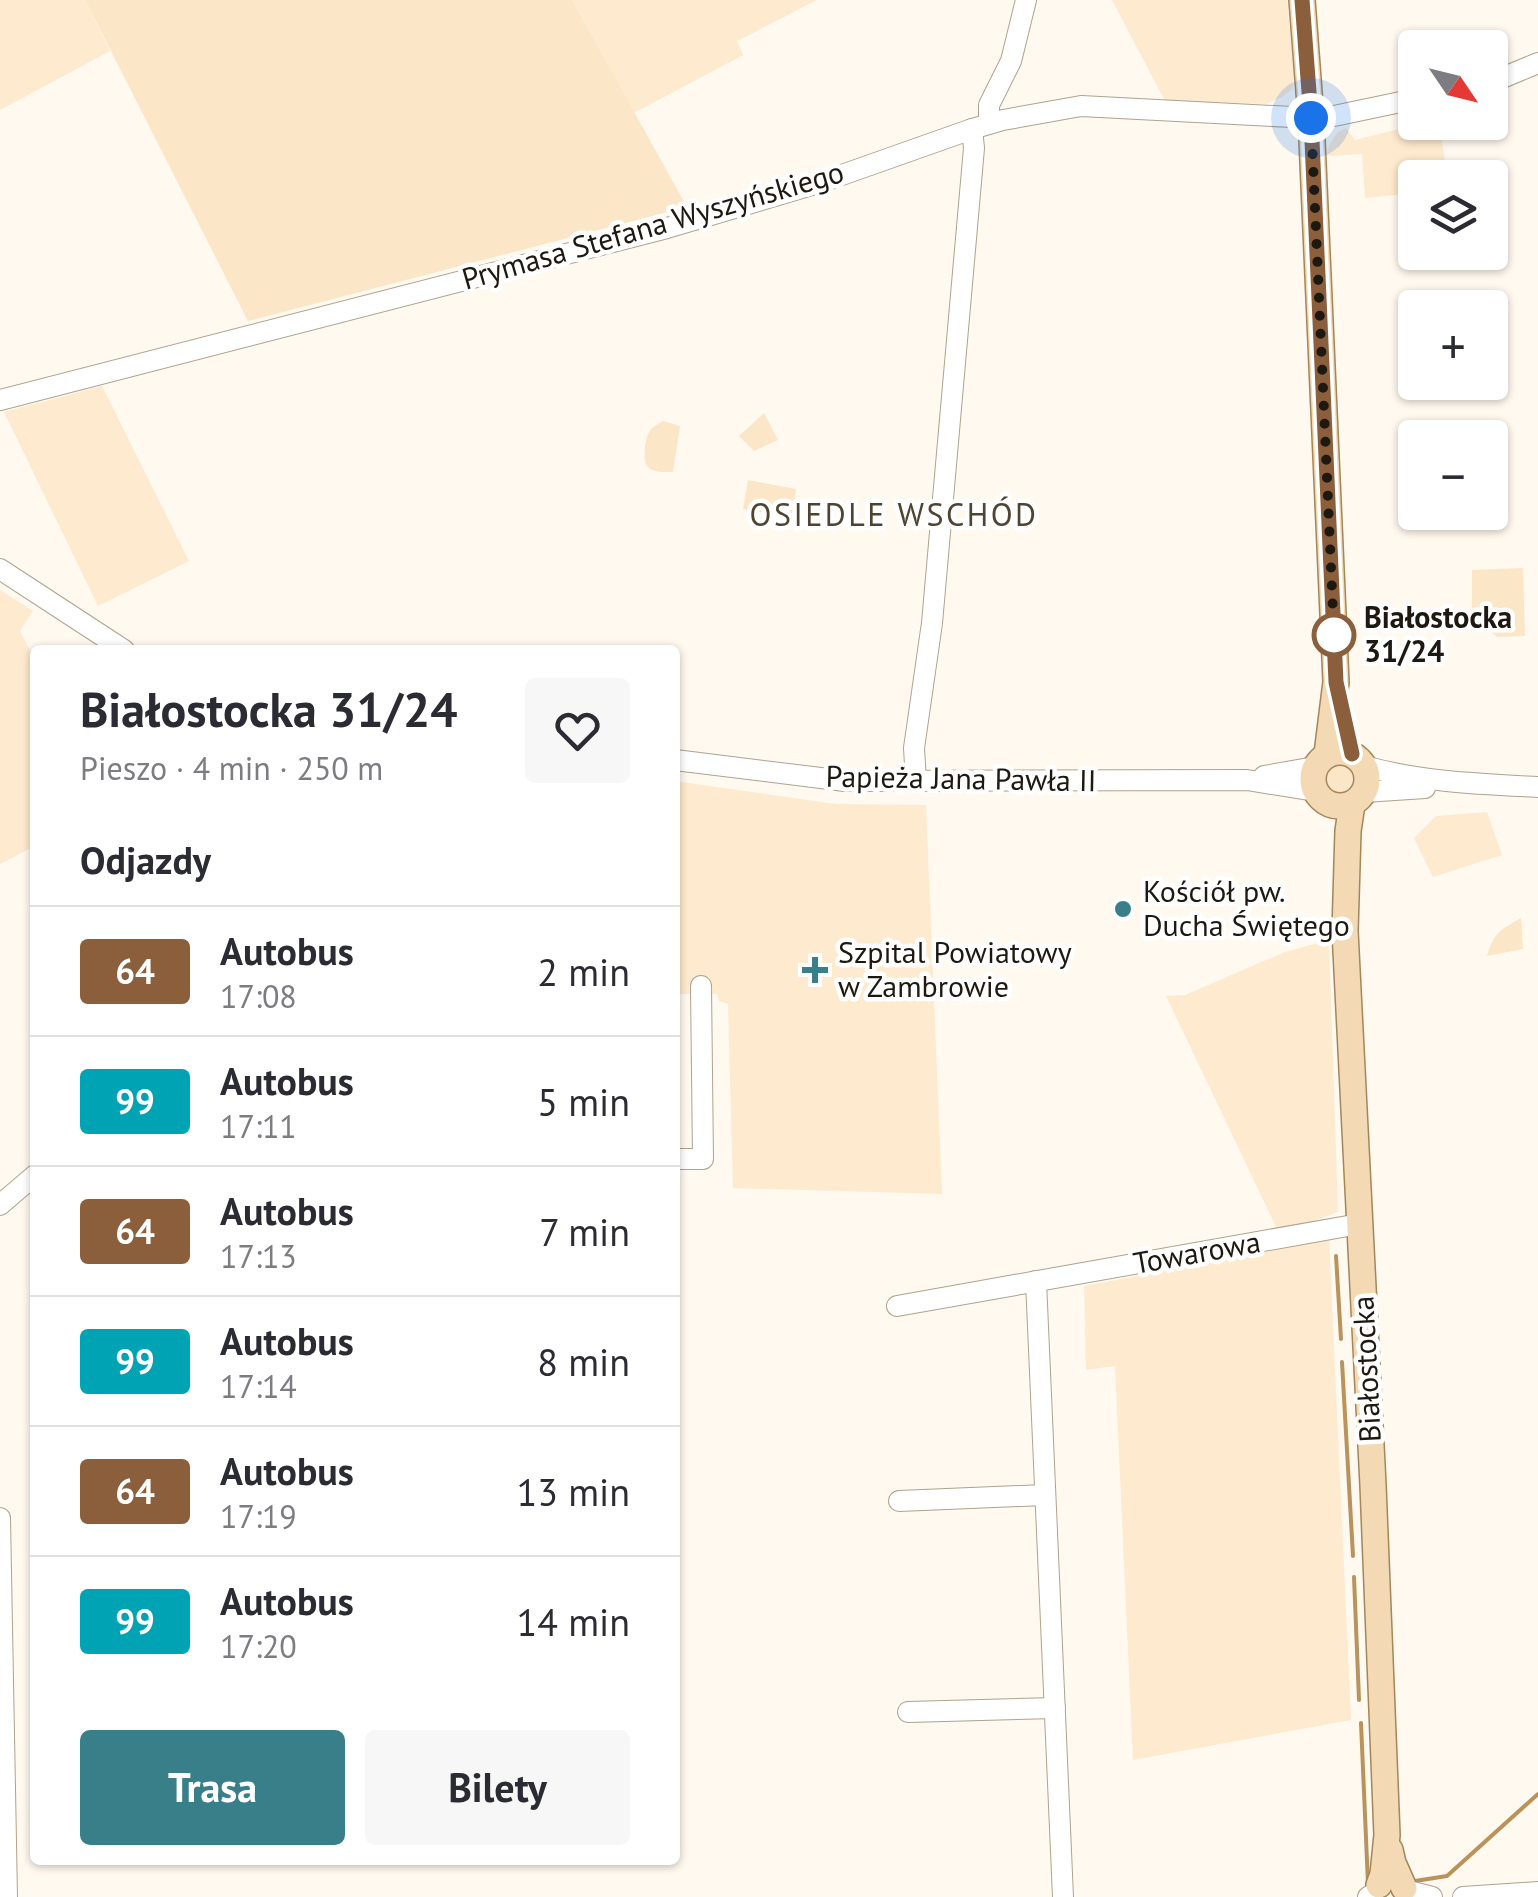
<!DOCTYPE html>
<html lang="pl">
<meta charset="utf-8">
<style>
body{margin:0;font-family:"PT Sans",sans-serif;background:#f7f7f7;color:#2b2b33;height:100vh;display:flex;flex-direction:column;font-size:38px;white-space:nowrap}
*{box-sizing:border-box;margin:0}
p{font-size:32px;color:#7c7c81}
.icon{flex:none;width:55px;height:55px;fill:none;stroke:currentColor;stroke-width:2;stroke-linecap:round;stroke-linejoin:round}
.map{position:relative;flex:1;overflow:hidden}
.panel{position:absolute;left:30px;top:645px;width:650px;height:1220px;display:flex;flex-direction:column;background:#fff;border-radius:10px;box-shadow:0 2px 8px #0004}
.panel>*{flex:none}
.badge{padding:0 20px;border-radius:8px;font-size:35px;line-height:65px}
.needle{width:65px;rotate:125deg}
.controls{position:absolute;left:1398px;top:30px;display:grid;gap:20px}
.controls a{display:grid;place-items:center;width:110px;height:110px;border-radius:10px;background:#fff;box-shadow:0 2px 8px #0004;font-size:50px}
.you{position:absolute;width:50px;height:50px;margin:-25px;border:8px solid #fff;border-radius:50%;background:#1a73e8;box-shadow:0 0 0 15px #1a73e833}
.map>.badge{position:absolute;translate:-50% -50%;box-shadow:0 0 0 5px #fff}
h2{padding:0 50px;font-size:38px;line-height:90px}
.round{display:grid;place-items:center;flex:none;width:105px;height:105px;border-radius:10px;background:#f7f7f7}
.summary{display:flex;align-items:center;justify-content:space-between;height:170px;padding:0 50px}
h1{font-size:48px;font-weight:600;line-height:75px}
.action{display:flex;gap:20px;margin-top:auto;padding:20px 50px}
.action a{flex:1;height:115px;border-radius:10px;background:#387f89;color:#fff;font-size:40px;font-weight:600;line-height:115px;text-align:center}
.action a+a{background:#f7f7f7;color:#2b2b33}
ul{padding:0;list-style:none}
li{display:flex;align-items:center;gap:30px;height:130px;padding:0 50px;border-top:2px solid #e1e1e2}
li div{flex:1}
li b{display:block;font-size:38px}
li em{font-style:normal}
li .badge{min-width:110px;font-weight:700;text-align:center}
.map>svg:first-child{display:block}
.built{fill:#feeace}
.green{fill:#fbe6c7}
.lines{fill:none;stroke-linecap:round;stroke-linejoin:round}
.stream{stroke:#b9935b;stroke-width:4}
.minor-casing{stroke:#b0a28e;stroke-width:22}
.major-casing{stroke:#a4865a;stroke-width:28}
.minor{stroke:#fff;stroke-width:20}
.major{stroke:#f4dab4;stroke-width:25}
.line-casing{stroke:#fff;stroke-width:22}
.line{stroke:#8b5e3c;stroke-width:15}
.walk{stroke:#1d1810;stroke-width:10;stroke-dasharray:0 18}
.stop-dot{fill:#fff;stroke:#8b5e3c;stroke-width:5}
.poi-dot{fill:#387f89;stroke:#fff;stroke-width:4}
.labels{text-anchor:middle;stroke-width:9;stroke-linejoin:round;paint-order:stroke}
.street-label{font-size:30px;fill:#1d1810;stroke:#fff}
.stop-label{font-size:30px;font-weight:bold;fill:#1d1810;stroke:#fff;text-anchor:start}
.poi-label{font-size:30px;fill:#1d1810;stroke:#fff;text-anchor:start}
.neighbourhood-label{font-size:32px;letter-spacing:2.5px;fill:#4f4331;stroke:#fff}
</style>
<div class="map">
<svg width="1538" height="1897" viewBox="0 0 1538 1897">
<rect width="100%" height="100%" fill="#fff9f0"/>
<g class="built">
<polygon points="0,0 85,0 110,51 0,110"/>
<polygon points="572,0 817,0 737,41 743,55 634,113"/>
<polygon points="1112,0 1287,0 1294,77 1292,89 1282,97 1266,104 1165,101"/>
<polygon points="1427,122 1432,123 1441,134 1447,177 1415,178 1415,193 1365,198 1362,154 1327,156 1329,145 1338,132 1346,128 1355,140"/>
<polygon points="102,386 189,561 98,606 4,412"/>
<polygon points="0,590 33,611 20,631 35,660 35,846 0,864"/>
<polygon points="675,781 836,804 926,805 942,1194 733,1188 728,1004 719,1001 717,994 675,994"/>
<polygon points="1487,812 1502,855 1433,877 1414,838 1436,816"/>
<polygon points="1329,940 1338,1212 1279,1233 1166,996 1185,995 1285,952"/>
<polygon points="1329,1240 1351,1720 1133,1760 1115,1366 1086,1370 1084,1286"/>
</g>
<g class="green">
<polygon points="85,0 572,0 687,207 248,321"/>
<polygon points="764,413 778,440 754,451 739,436"/>
<path d="M663 421 680 426 673 472C665 472 654 473 648 467 642 460 645 440 649 432 652 427 658 424 663 421Z"/>
<polygon points="748,480 796,489 792,517 743,509"/>
<polygon points="1523,568 1525,636 1497,637 1472,615 1472,570"/>
<circle cx="1339" cy="780" r="16"/>
<path d="M1521 918 1523 949 1487 956C1494 932 1500 930 1521 918Z"/>
</g>
<g class="lines">
<g class="stream">
<polyline points="1336,1256 1341,1339"/>
<polyline points="1342,1362 1353,1556"/>
<polyline points="1354,1577 1359,1700"/>
<polyline points="1361,1723 1368,1884"/>
<polyline points="1415,1881 1447,1876 1538,1794"/>
</g>
<defs>
<g id="minor">
<polyline points="1490,83 1538,63"/>
<polyline points="989,123 989,105 1011,61 1026,0"/>
<polyline points="0,400 667,228 822,182 972,129 1003,120 1081,106 1311,118 1334,116 1415,99"/>
<polyline points="0,569 124,650"/>
<polyline points="675,760 845,781 1247,780 1315,791"/>
<path d="M1364 766C1421 782 1480 784 1538 787"/>
<polyline points="1264,776 1315,767"/>
<polyline points="916,781 914,748 932,623 974,148 972,129"/>
<polyline points="1364,792 1425,788"/>
<polyline points="675,1159 703,1159 701,986"/>
<polyline points="0,1205 35,1175"/>
<polyline points="1036,1281 1063,1897"/>
<polyline points="897,1306 1359,1224"/>
<polyline points="899,1501 1045,1495"/>
<polyline points="0,1518 7,1897"/>
<polyline points="908,1712 1055,1708"/>
<polyline points="1405,1890 1432,1897"/>
<polyline points="1368,1897 1371,1895"/>
<polyline points="1463,1897 1538,1892"/>
</g>
<g id="major">
<polyline points="1302,0 1311,118 1336,682 1327,754"/>
<circle cx="1340" cy="779" r="27"/>
<polyline points="1352,804 1348,831 1345,931 1373,1485 1387,1835 1383,1874 1379,1885"/>
<polyline points="1390,1850 1393,1863 1404,1888"/>
</g>
</defs>
<use href="#minor" class="minor-casing"/>
<use href="#major" class="major-casing"/>
<use href="#minor" class="minor"/>
<use href="#major" class="major"/>
</g>
<g class="lines">
<defs>
<polyline id="line" points="1302,0 1311,118 1336,682 1352,754"/>
</defs>
<use href="#line" class="line-casing"/>
<use href="#line" class="line"/>
<polyline class="walk" points="1311,118 1334,635"/>
</g>
<circle class="stop-dot" cx="1334" cy="635" r="20"/>
<g class="poi-dot">
<circle cx="1123" cy="909" r="10"/>
<path d="M810 955h10v10h10v10h-10v10h-10v-10h-10v-10h10z"/>
</g>
<g class="labels">
<g class="street-label">
<text transform="translate(653 226) rotate(-16)" y="10">Prymasa Stefana Wyszyńskiego</text>
<text transform="translate(961 779) rotate(1)" y="10">Papieża Jana Pawła II</text>
<text transform="translate(1197 1253) rotate(-10)" y="10">Towarowa</text>
<text transform="translate(1367 1369) rotate(-93)" y="10">Białostocka</text>
</g>
<g class="stop-label">
<text x="1364" y="628">Białostocka<tspan x="1364" dy="34">31/24</tspan></text>
</g>
<g class="poi-label">
<text x="1143" y="902">Kościół pw.<tspan x="1143" dy="34">Ducha Świętego</tspan></text>
<text x="838" y="963">Szpital Powiatowy<tspan x="838" dy="34">w Zambrowie</tspan></text>
</g>
<g class="neighbourhood-label">
<text x="894" y="526">OSIEDLE WSCHÓD</text>
</g>
</g>
</svg>
<div class="controls">
<a><svg class="needle" viewBox="-14 -14 28 28"><path d="M0-13l5 13h-10z" fill="#e53935"/><path d="M0 13l5-13h-10z" fill="#7c7c81"/></svg></a>
<a><svg class="icon" aria-label="layers" viewBox="0 0 24 24"><path d="M12 4l9 5-9 5-9-5zM3 14l9 5 9-5"/></svg></a>
<a>+</a>
<a>−</a>
</div>
<div class="you" style="left:1311px;top:118px"></div>
<section class="panel">
<div class="summary"><div><h1>Białostocka 31/24</h1><p>Pieszo · 4 min · 250 m</p></div><a class="round"><svg class="icon" aria-label="heart" viewBox="0 0 24 24"><path d="M12 20l-8-8c-3-5 5-10 8-4 3-6 11-1 8 4z"/></svg></a></div>
<h2>Odjazdy</h2>
<ul>
<li><span class="badge" style="background:#8b5e3c;color:#fff">64</span><div><b>Autobus</b><p>17:08</p></div><em>2 min</em></li>
<li><span class="badge" style="background:#00a3b4;color:#fff">99</span><div><b>Autobus</b><p>17:11</p></div><em>5 min</em></li>
<li><span class="badge" style="background:#8b5e3c;color:#fff">64</span><div><b>Autobus</b><p>17:13</p></div><em>7 min</em></li>
<li><span class="badge" style="background:#00a3b4;color:#fff">99</span><div><b>Autobus</b><p>17:14</p></div><em>8 min</em></li>
<li><span class="badge" style="background:#8b5e3c;color:#fff">64</span><div><b>Autobus</b><p>17:19</p></div><em>13 min</em></li>
<li><span class="badge" style="background:#00a3b4;color:#fff">99</span><div><b>Autobus</b><p>17:20</p></div><em>14 min</em></li>
</ul>
<div class="action"><a>Trasa</a><a>Bilety</a></div>
</section>
</div>
